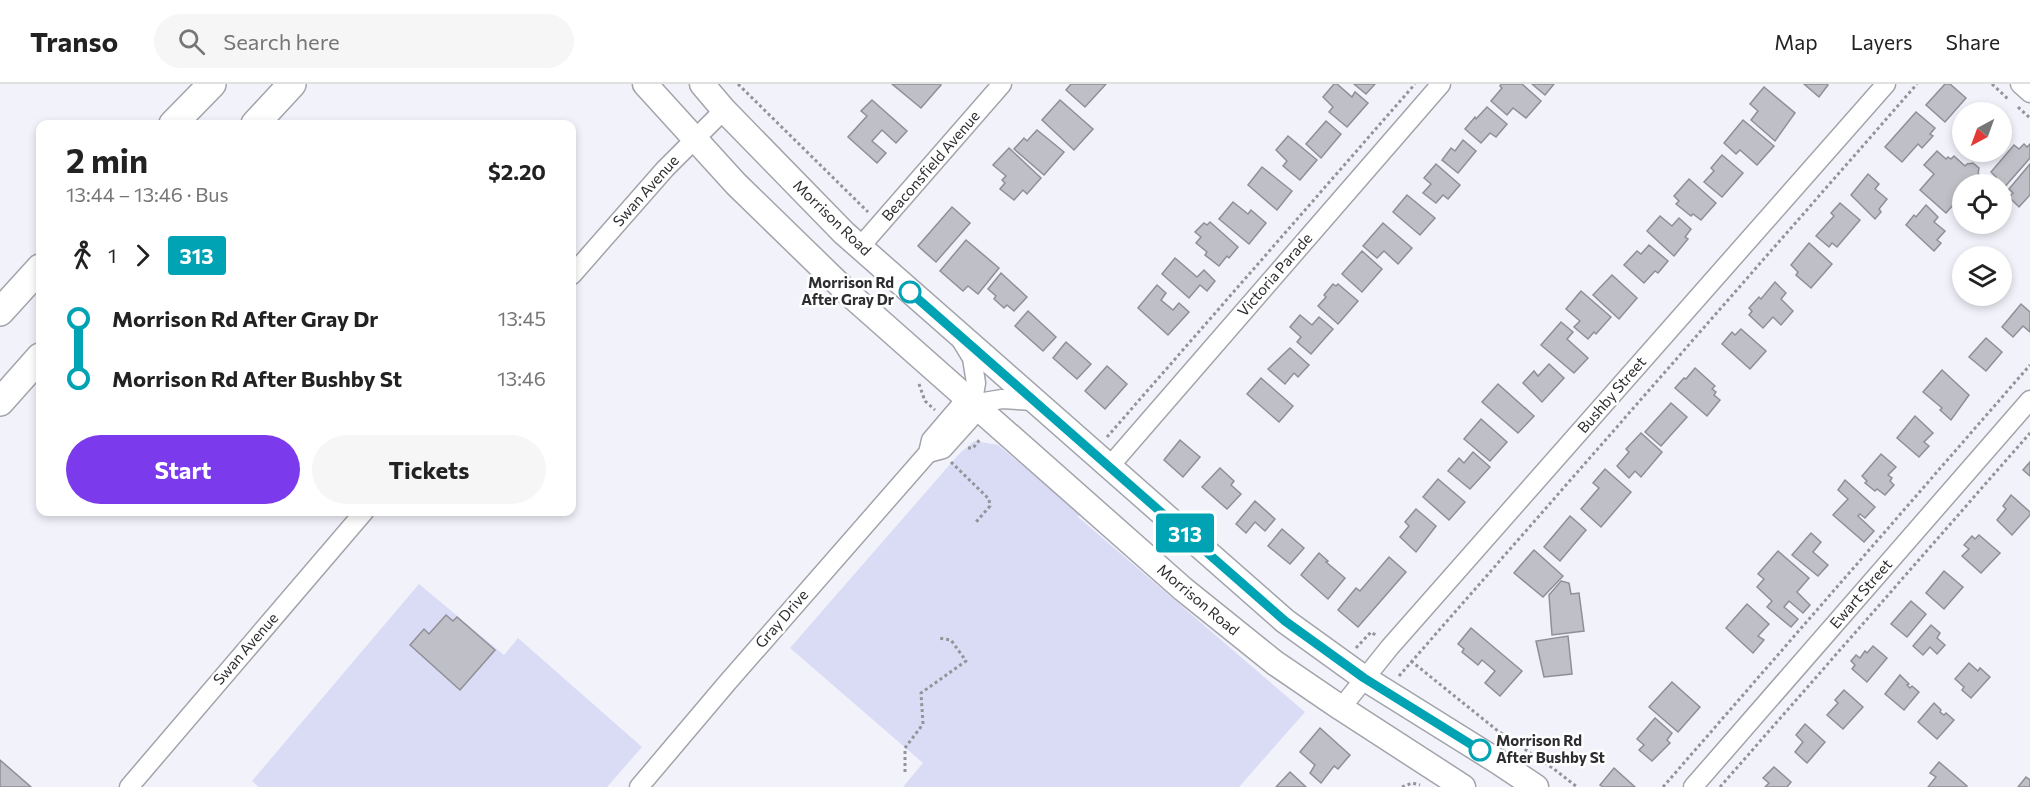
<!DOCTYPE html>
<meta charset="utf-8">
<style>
body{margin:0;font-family:Commissioner,sans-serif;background:#f6f6f6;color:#222;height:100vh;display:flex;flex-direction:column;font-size:22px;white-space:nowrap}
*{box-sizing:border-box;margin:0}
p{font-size:20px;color:#767676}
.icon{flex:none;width:33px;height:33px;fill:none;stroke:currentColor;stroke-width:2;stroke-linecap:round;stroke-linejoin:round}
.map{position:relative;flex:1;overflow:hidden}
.drawer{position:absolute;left:36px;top:36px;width:540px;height:396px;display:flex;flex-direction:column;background:#fff;border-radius:12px;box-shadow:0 3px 9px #0003}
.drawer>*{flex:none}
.badge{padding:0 12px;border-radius:4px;font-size:21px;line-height:39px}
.needle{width:39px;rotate:221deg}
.tools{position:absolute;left:1952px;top:18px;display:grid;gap:12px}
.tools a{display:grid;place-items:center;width:60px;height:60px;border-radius:50%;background:#fff;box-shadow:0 3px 9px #0003;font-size:30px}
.map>.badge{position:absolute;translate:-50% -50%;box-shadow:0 0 0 3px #fff}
.legs{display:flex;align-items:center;gap:9px;height:66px;padding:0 30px;font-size:20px}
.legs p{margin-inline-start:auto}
.summary{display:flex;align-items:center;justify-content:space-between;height:102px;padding:0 30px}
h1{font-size:33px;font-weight:700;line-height:45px}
.action{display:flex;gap:12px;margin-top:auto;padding:12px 30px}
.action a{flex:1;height:69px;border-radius:36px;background:#7c3aed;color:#fff;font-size:24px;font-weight:700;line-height:69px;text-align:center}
.action a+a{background:#f6f6f6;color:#222}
ul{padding:0 30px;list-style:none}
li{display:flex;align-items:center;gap:21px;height:60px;font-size:22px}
li i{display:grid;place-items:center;width:9px;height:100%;margin:0 8px;background:currentColor}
li i::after{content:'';width:15px;height:15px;margin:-8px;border:4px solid;border-radius:50%;background:#fff}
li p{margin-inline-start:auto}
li:first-child i{background:linear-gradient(#0000 50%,currentColor 0)}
li:last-child i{background:linear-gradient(currentColor 50%,#0000 0)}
header{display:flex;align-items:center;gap:36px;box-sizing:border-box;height:84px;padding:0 30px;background:#fff;border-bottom:2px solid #e0e0e0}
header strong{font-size:28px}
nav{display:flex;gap:33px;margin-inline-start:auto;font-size:21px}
.search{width:420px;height:54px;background:#f6f6f6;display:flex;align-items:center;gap:15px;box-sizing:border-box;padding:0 21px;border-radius:33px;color:#767676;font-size:22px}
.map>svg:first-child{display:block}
.green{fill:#dadcf6}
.building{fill:#bfc0c7;stroke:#8f8f97;stroke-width:1.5}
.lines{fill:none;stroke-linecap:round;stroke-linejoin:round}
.minor-casing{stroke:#a3a4ab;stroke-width:21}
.major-casing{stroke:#a3a4ab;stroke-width:27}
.highway-casing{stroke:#a3a4ab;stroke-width:30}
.path{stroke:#939499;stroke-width:3;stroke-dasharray:3 3;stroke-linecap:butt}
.minor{stroke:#fff;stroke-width:18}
.major{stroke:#fff;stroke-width:24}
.highway{stroke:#fff;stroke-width:27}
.line-1-casing{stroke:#fff;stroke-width:14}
.line-1{stroke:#00a3b4;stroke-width:9}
.stop-1-dot{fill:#fff;stroke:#00a3b4;stroke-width:3}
.labels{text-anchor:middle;stroke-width:5;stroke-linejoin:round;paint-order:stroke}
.street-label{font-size:15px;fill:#2e2e31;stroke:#fff}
.stop-label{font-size:15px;font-weight:bold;fill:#2e2e31;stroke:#fff;text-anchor:end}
</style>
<header>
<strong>Transo</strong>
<div class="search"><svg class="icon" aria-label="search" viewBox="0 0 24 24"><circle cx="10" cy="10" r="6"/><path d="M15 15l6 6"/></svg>Search here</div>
<nav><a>Map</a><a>Layers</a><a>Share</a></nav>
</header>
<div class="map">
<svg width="2030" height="703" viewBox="0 0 2030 703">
<rect width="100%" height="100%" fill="#f1f2fa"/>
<g class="green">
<polygon points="974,357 998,361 1082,431 1077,432 1305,628 1239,703 903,703 923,679 790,564 959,370"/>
<polygon points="419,500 504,571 518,554 642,663 607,703 259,703 252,697"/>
</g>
<g class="building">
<polygon points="892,0 940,0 941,1 921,24"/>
<polygon points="1071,0 1106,0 1085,23 1066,6"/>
<polygon points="1334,0 1337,0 1352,13 1355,8 1368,19 1347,43 1329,28 1333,23 1323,13"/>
<polygon points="1354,0 1375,0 1366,10"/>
<polygon points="1501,0 1522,0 1541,17 1526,34 1513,24 1507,31 1491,17 1502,4 1500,2"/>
<polygon points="1532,0 1554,0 1545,11"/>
<polygon points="1804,0 1827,0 1828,1 1819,13"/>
<polygon points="1945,0 1950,0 1966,14 1945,38 1926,21"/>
<polygon points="1764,3 1795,29 1775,57 1751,36 1758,27 1750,20"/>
<polygon points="872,16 907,47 896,59 882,46 872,57 886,69 877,79 848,53 867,32 861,27"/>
<polygon points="1060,16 1093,45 1074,66 1042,36"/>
<polygon points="1487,23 1507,40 1496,53 1490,49 1481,59 1465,45 1475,33 1476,35"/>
<polygon points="1916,28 1935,44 1930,50 1933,52 1922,64 1918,60 1902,78 1885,63"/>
<polygon points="1743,36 1774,62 1757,81 1740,66 1736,70 1724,59"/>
<polygon points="1326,37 1341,50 1321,74 1306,60"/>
<polygon points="1037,46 1064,68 1044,91 1014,65 1024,54 1027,57"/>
<polygon points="1288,52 1317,76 1300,96 1283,82 1287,77 1276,66"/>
<polygon points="1463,56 1476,67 1458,89 1442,76 1451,64 1455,67"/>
<polygon points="2024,60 2027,63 2030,60 2030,74 2002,106 2001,100 1995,100 1992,98 1996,93 1991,88 2014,61 2019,65"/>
<polygon points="1009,64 1041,94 1027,110 1023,106 1014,116 1000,105 1005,99 1002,96 1006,92 993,81"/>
<polygon points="1937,67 1946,75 1948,73 1951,75 1954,72 1965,82 1967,80 1973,79 1979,84 1978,90 1980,91 1971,100 1962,100 1962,111 1946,129 1920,106 1934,90 1924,81"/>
<polygon points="1722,71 1743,89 1722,113 1704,98 1714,87 1711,84"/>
<polygon points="1436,80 1460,101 1448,115 1443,111 1436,119 1423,109 1431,100 1424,94"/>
<polygon points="2030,80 2030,111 2019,123 2009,113 2013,109 2009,105"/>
<polygon points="1262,83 1292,107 1277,126 1248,101"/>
<polygon points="1868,90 1879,100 1875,105 1887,115 1879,125 1881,128 1875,135 1851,111"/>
<polygon points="1689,95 1716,119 1701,136 1693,130 1691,132 1676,120 1679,117 1674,112"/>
<polygon points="1407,111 1435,134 1420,151 1393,128"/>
<polygon points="1233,118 1248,130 1251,126 1266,139 1249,160 1219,135"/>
<polygon points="1840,119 1860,136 1837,163 1832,159 1829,163 1816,152 1834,132 1831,129"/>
<polygon points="1926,121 1938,133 1934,138 1945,147 1937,156 1941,159 1934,167 1906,141 1914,131 1916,133"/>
<polygon points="952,123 970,139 936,178 918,162"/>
<polygon points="1660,132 1672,142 1679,134 1691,145 1685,153 1688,155 1674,172 1647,147"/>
<polygon points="1210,138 1238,163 1229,174 1227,172 1219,182 1205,171 1207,168 1196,159 1201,153 1195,148 1204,139 1207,141"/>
<polygon points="1383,139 1412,164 1398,180 1384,167 1377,174 1363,162"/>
<polygon points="966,156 999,184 978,210 968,202 963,207 940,187"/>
<polygon points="1809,159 1832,180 1811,204 1796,191 1798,188 1791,181"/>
<polygon points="1649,161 1668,177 1658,189 1655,187 1644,199 1624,181 1637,167 1641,170"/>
<polygon points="1362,167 1382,185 1362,208 1342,190"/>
<polygon points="1175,174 1197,193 1204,186 1215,197 1207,207 1200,201 1189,214 1162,190"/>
<polygon points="1001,189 1027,213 1014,227 1007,221 1004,224 994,215 996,212 988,205"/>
<polygon points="1612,191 1637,214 1619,235 1593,211"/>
<polygon points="1775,198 1786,209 1781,215 1793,227 1781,241 1773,233 1763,244 1749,231 1752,227 1749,224 1759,213 1761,215"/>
<polygon points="1333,200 1336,202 1338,200 1358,217 1338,240 1318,222 1326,213 1324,211"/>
<polygon points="1157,201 1166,209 1161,216 1173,226 1179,219 1189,228 1168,251 1138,224"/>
<polygon points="1581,207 1611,233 1596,250 1594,248 1588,255 1574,243 1580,237 1566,225"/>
<polygon points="2021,220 2030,228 2030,248 2023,242 2013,253 2002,243"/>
<polygon points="1028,227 1056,253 1043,267 1015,242"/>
<polygon points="1300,231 1312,241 1319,233 1333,245 1311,270 1297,258 1301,253 1290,243"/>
<polygon points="1561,238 1573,248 1567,255 1588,274 1574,289 1541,261"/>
<polygon points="1741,245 1766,267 1750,285 1722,260 1732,248 1735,251"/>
<polygon points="1986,254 2002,268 1986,287 1969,273"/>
<polygon points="1066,258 1091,280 1077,295 1053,274"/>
<polygon points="1290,264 1309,281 1298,293 1294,289 1285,300 1268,285"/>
<polygon points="1549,280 1564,294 1542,318 1523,299 1534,287 1538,292"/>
<polygon points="1107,282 1127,300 1105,325 1085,307"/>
<polygon points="1695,284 1715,302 1712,305 1716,308 1714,311 1720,316 1707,332 1675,304 1684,294 1686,295"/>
<polygon points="1942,286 1969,311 1951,336 1940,326 1942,324 1923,308"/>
<polygon points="1261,294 1293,322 1279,338 1247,310"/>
<polygon points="1498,300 1534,332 1518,349 1482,318"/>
<polygon points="1671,319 1687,333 1661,362 1645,348"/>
<polygon points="1915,332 1933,349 1924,358 1929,362 1919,373 1897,354"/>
<polygon points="1481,335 1507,358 1490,377 1464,355"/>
<polygon points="1641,349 1662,368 1641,393 1635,387 1629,394 1617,382 1629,368 1626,365"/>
<polygon points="1180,356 1200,373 1183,393 1164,376"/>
<polygon points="1473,368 1490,383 1470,405 1448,387 1459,374 1464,379"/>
<polygon points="1881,370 1896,383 1888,391 1892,394 1890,397 1894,401 1885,411 1877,405 1875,407 1865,399 1867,397 1862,392"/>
<polygon points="2030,378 2030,392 2023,386"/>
<polygon points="1220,384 1234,397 1231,401 1241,410 1227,425 1202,403"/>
<polygon points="1605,385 1631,408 1601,443 1581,425 1599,404 1593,399"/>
<polygon points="1438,395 1465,418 1449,436 1423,413"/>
<polygon points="1845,396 1875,423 1865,434 1860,430 1858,432 1874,447 1864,458 1833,431 1848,415 1838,406"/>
<polygon points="2011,411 2030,428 2030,431 2012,451 1997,436 2006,425 2003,422"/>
<polygon points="1255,417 1275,435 1265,447 1255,438 1246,449 1236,440"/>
<polygon points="1416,425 1436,442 1416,468 1400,453 1409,442 1405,438"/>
<polygon points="1570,432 1586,446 1560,477 1544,463"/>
<polygon points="1282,445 1304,464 1290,480 1268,462"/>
<polygon points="1811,449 1821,458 1813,468 1828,481 1818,492 1792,471"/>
<polygon points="1979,451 2000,469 1981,489 1962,472 1969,465 1964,461 1972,452 1975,455"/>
<polygon points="1534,466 1563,492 1543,513 1514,489"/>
<polygon points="1778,467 1809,494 1797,508 1810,521 1803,529 1789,517 1784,523 1798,535 1791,543 1767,523 1772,517 1757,503 1764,495 1758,490"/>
<polygon points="1319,469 1328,477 1326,478 1345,494 1328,515 1301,491"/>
<polygon points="1389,473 1406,488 1358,543 1338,526 1356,504 1360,507"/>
<polygon points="1944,487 1963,503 1944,525 1926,509"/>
<polygon points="1561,497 1569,499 1571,510 1579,509 1584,547 1552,551 1549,511"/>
<polygon points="1911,517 1926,530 1907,553 1891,540"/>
<polygon points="1747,520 1769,540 1758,552 1764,556 1753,569 1726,544"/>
<polygon points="446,531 453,537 457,533 495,566 460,606 410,561 424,545 429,550"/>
<polygon points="1931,541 1940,549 1937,554 1945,561 1937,570 1930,563 1923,571 1913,562"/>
<polygon points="1471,544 1522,587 1500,612 1485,599 1495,587 1482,576 1478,581 1462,568 1464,565 1458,560"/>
<polygon points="1568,552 1572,590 1544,593 1536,557"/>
<polygon points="1873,562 1887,574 1867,598 1852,585 1855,581 1851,577 1856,571 1860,574 1865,567 1867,569"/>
<polygon points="1969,579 1978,587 1980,584 1990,593 1971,614 1962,606 1964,603 1955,595"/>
<polygon points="1900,591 1909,600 1907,601 1910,604 1912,602 1919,608 1904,626 1885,610"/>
<polygon points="1672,598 1700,623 1678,648 1649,623"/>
<polygon points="1844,606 1863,623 1843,645 1827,631 1838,619 1835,616"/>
<polygon points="1934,619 1941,626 1940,628 1944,631 1946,629 1954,636 1937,655 1918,638"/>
<polygon points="1655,634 1672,649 1667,656 1670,659 1652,677 1639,666 1644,661 1637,655"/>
<polygon points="1805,640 1825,658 1807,679 1795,668 1803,658 1796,651"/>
<polygon points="1320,644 1350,671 1338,685 1334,682 1321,699 1310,689 1315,681 1300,668"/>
<polygon points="0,676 31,703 0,703"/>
<polygon points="1939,678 1967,702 1966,703 1928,703 1936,693 1930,689"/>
<polygon points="1774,683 1791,698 1787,703 1765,703 1769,699 1763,694"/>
<polygon points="1614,684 1635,703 1603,703 1600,701"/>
<polygon points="1290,688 1306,703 1276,703"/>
<polygon points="2026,693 2030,696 2030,703 2018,703"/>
</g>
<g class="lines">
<defs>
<g id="minor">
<polyline points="2020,0 2030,9"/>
<polyline points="860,163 1002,0"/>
<polyline points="572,191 665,85 724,26"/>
<polyline points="928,369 943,365 970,335 976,299 972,274 961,256"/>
<polyline points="1109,383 1441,0"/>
<polyline points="1341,624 1390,563 1886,0"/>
<polyline points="129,703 364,428"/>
<polyline points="639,703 727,599 928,369 931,356 960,322 1002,315 1034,317"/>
<polyline points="1693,703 2030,316"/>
</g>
<g id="major">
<polyline points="645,0 736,100 847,208 1183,505 1275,579 1341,624 1463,703"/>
<polyline points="702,0 724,26 844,149 1285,537 1364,594 1497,677 1536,703"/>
</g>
<g id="highway">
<polyline points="173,40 212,0"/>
<polyline points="255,40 292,0"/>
<polyline points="0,228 40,184"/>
<polyline points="0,318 40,273"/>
</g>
</defs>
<use href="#minor" class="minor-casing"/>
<use href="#major" class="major-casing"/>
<use href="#highway" class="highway-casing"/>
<g class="path">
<polyline points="738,0 868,128"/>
<polyline points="1992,0 2008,15"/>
<polyline points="2018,23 2030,34"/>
<polyline points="919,300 925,317 935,326"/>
<polyline points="1107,353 1415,0"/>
<polyline points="968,364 973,364 981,354"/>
<polyline points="951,378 989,415 990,422 976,438"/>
<polyline points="1356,564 1371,548 1377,552"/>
<polyline points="1411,577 1498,647 1554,685 1577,703"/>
<polyline points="1399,592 1917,0"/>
<polyline points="905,688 905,664 923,640 921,609 966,577 951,556 939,554"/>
<polyline points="1402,703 1412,699 1420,701"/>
<polyline points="1663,703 2030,281"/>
<polyline points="1720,703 2030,349"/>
</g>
<use href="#minor" class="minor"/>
<use href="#major" class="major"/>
<use href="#highway" class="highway"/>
</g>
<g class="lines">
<defs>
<polyline id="line-1" points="910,208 1285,537 1364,594 1480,666"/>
</defs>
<use href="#line-1" class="line-1-casing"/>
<use href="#line-1" class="line-1"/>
</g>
<g class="stop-1-dot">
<circle cx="910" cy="208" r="10"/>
<circle cx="1480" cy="666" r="10"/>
</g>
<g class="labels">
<g class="street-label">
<text transform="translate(931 82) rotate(-49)" y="5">Beaconsfield Avenue</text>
<text transform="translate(646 107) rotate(-48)" y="5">Swan Avenue</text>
<text transform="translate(832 134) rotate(44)" y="5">Morrison Road</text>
<text transform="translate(1275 191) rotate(-49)" y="5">Victoria Parade</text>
<text transform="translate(1612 311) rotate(-49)" y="5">Bushby Street</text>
<text transform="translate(1861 510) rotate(-49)" y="5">Ewart Street</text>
<text transform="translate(1198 516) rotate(40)" y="5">Morrison Road</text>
<text transform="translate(782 535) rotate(-49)" y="5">Gray Drive</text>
<text transform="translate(246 565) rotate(-49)" y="5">Swan Avenue</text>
</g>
<g class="stop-label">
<text x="894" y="204">Morrison Rd<tspan x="894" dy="17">After Gray Dr</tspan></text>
<text x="1496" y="662" text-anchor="start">Morrison Rd<tspan x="1496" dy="17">After Bushby St</tspan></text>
</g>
</g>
</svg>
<div class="tools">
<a><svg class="needle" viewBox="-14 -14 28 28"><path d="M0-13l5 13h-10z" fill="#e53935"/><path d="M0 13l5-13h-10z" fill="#767676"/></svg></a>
<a><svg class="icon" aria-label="locate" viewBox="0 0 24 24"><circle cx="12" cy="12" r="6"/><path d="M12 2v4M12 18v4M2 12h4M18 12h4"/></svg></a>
<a><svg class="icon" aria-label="layers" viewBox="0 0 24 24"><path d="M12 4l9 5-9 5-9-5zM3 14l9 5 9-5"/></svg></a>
</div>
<b class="badge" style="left:1185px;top:449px;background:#00a3b4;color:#fff">313</b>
<section class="drawer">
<div class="summary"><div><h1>2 min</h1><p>13:44 – 13:46 · Bus</p></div><b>$2.20</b></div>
<div class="legs"><svg class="icon" aria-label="walk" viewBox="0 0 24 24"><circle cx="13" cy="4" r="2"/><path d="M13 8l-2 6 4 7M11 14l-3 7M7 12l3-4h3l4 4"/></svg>1<svg class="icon" aria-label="forward" viewBox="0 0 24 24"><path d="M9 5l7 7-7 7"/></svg><b class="badge" style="background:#00a3b4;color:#fff">313</b></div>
<ul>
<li><i style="color:#00a3b4"></i><b>Morrison Rd After Gray Dr</b><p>13:45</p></li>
<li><i style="color:#00a3b4"></i><b>Morrison Rd After Bushby St</b><p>13:46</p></li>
</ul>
<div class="action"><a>Start</a><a>Tickets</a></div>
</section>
</div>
